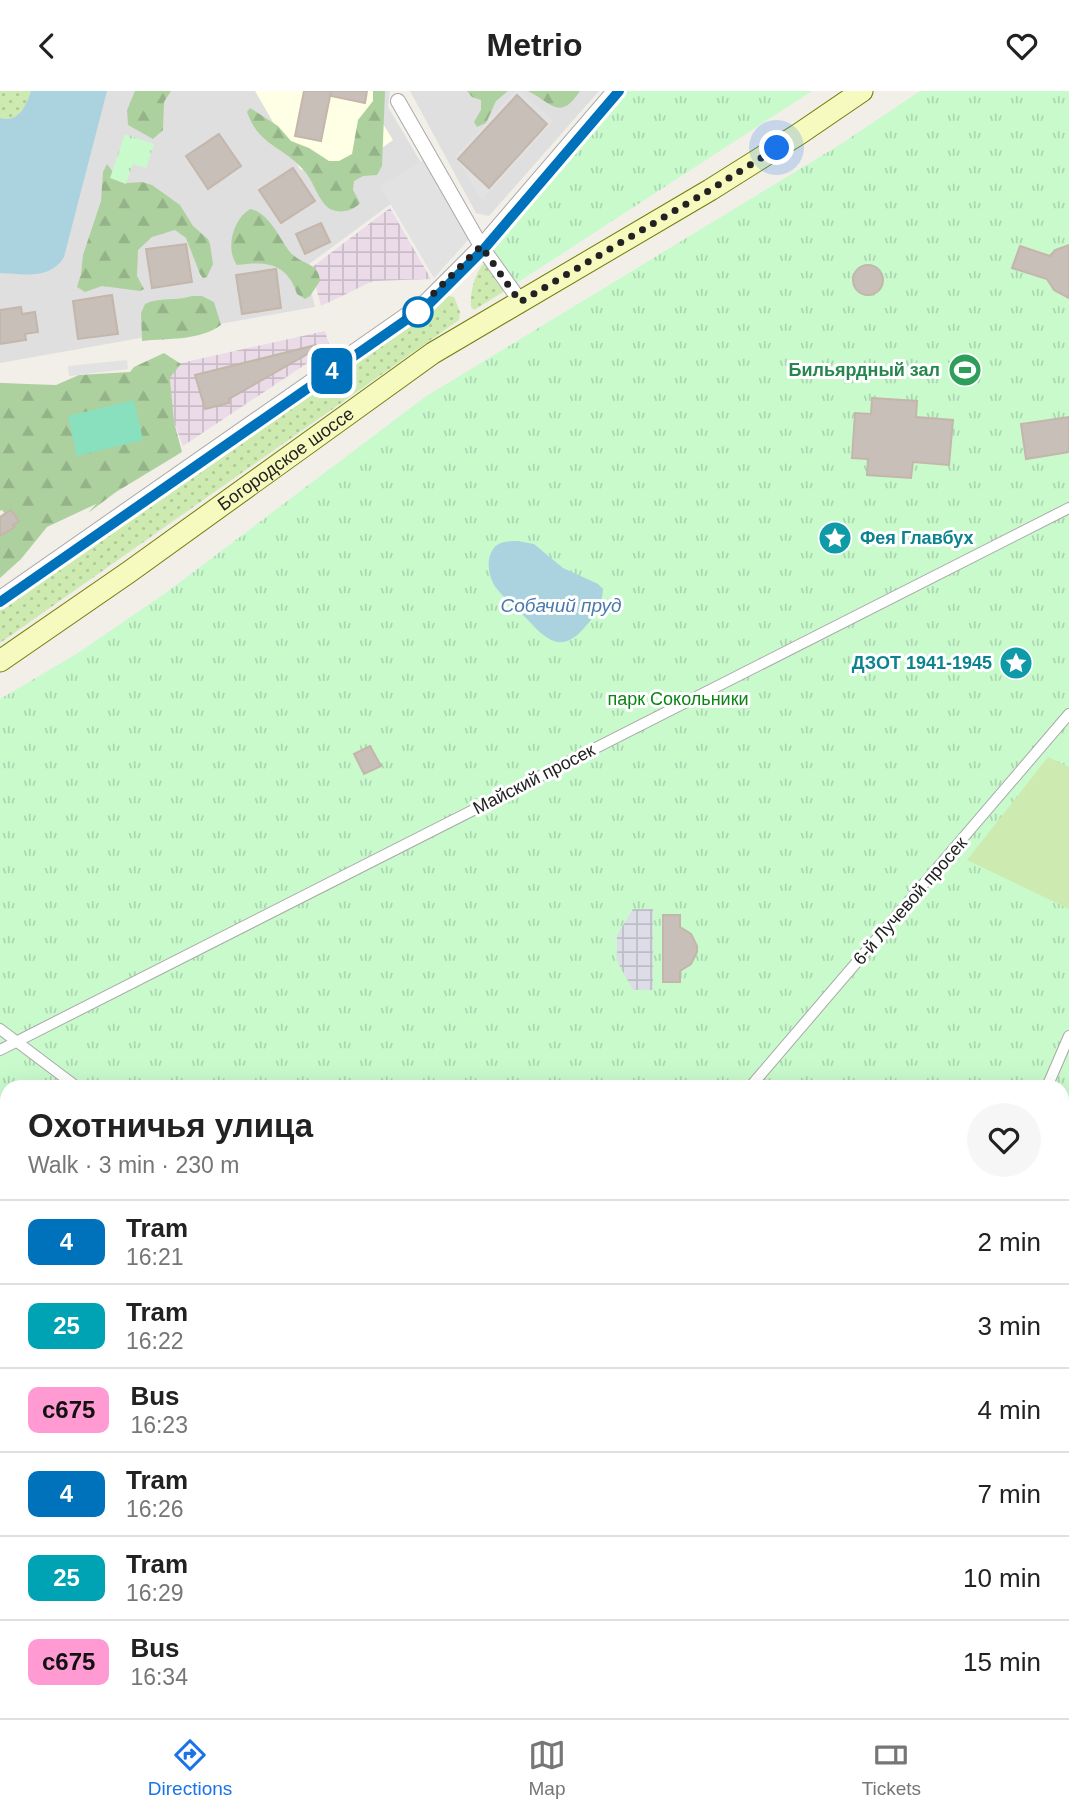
<!DOCTYPE html>
<meta charset="utf-8">
<style>
body{margin:0;font-family:Arial,sans-serif;background:#f6f6f6;color:#222;height:100vh;display:flex;flex-direction:column;font-size:26px;white-space:nowrap}
*{box-sizing:border-box;margin:0}
p{font-size:23px;color:#767676}
.icon{flex:none;width:38px;height:38px;fill:none;stroke:currentColor;stroke-width:2;stroke-linecap:round;stroke-linejoin:round}
.map{position:relative;flex:1;overflow:hidden}
.panel{position:absolute;left:0px;top:989px;width:1069px;height:639px;display:flex;flex-direction:column;background:#fff;border-radius:21px 21px 0 0;box-shadow:0 7px 28px #0002}
.panel>*{flex:none}
.badge{padding:0 14px;border-radius:10px;font-size:24px;line-height:46px}
.you{position:absolute;width:35px;height:35px;margin:-18px;border:5px solid #fff;border-radius:50%;background:#1a73e8;box-shadow:0 0 0 10px #1a73e833}
.map>.badge{position:absolute;translate:-50% -50%;box-shadow:0 0 0 4px #fff}
.round{display:grid;place-items:center;flex:none;width:74px;height:74px;border-radius:37px;background:#f6f6f6}
.summary{display:flex;align-items:center;justify-content:space-between;height:119px;padding:0 28px}
h1{font-size:33px;font-weight:600;line-height:52px}
ul{padding:0;list-style:none}
li{display:flex;align-items:center;gap:21px;height:84px;padding:0 28px;border-top:2px solid #e0e0e0}
li div{flex:1}
li b{display:block;font-size:26px}
li em{font-style:normal}
li .badge{min-width:77px;font-weight:700;text-align:center}
header{display:flex;justify-content:space-between;align-items:center;height:91px;padding:0 28px;background:#fff;font-size:32px;font-weight:600}
.tabs{display:flex;justify-content:space-around;align-items:center;height:98px;border-top:2px solid #e0e0e0;background:#fff;font-size:19px;color:#767676}
.tabs a{display:grid;justify-items:center;gap:4px}
.tabs .selected{color:#1a73e8}
.map>svg:first-child{display:block}
.residential{fill:#e0dfdf}
.industrial{fill:url(#industrial-grid)}
.education{fill:#ffffe5}
.grass{fill:url(#grass-dots)}
.forest{fill:url(#forest-firs)}
.park{fill:url(#park-tufts);fill-rule:evenodd}
.garden{fill:#cdebb0}
.pitch{fill:#88e0be}
.parking{fill:#e2e2e2}
.plaza{fill:url(#plaza-grid)}
.water{fill:#aad3df}
.lines{fill:none;stroke-linecap:round;stroke-linejoin:round}
.stream{stroke:#aad3df;stroke-width:4.5}
.building{fill:#c7bfb8;stroke:#c4b6ab;stroke-width:2}
.pedestrian-casing{stroke:#a9a9a9;stroke-width:12}
.minor-casing{stroke:#a9a9a9;stroke-width:16}
.secondary-casing{stroke:#707d05;stroke-width:23}
.pedestrian{stroke:#fff;stroke-width:10}
.minor{stroke:#fff;stroke-width:14}
.secondary{stroke:#f7fabf;stroke-width:21}
.tram{stroke:#707070;stroke-width:2}
.line-casing{stroke:#fff;stroke-width:16}
.line{stroke:#0072bc;stroke-width:10}
.walk{stroke:#222;stroke-width:7;stroke-dasharray:0 12.6}
.stop-dot{fill:#fff;stroke:#0072bc;stroke-width:3.5}
.labels{text-anchor:middle;stroke-width:6;stroke-linejoin:round;paint-order:stroke}
.leisure-label{font-size:18px;font-weight:bold;fill:#27864d;stroke:#fff;text-anchor:end}
.street-label{font-size:18px;fill:#222;stroke:#fff}
.culture-label{font-size:18px;font-weight:bold;fill:#0d838f;stroke:#fff;text-anchor:start}
.park-label{font-size:18px;fill:#0c8416;stroke:#fff}
.water-label{font-size:19px;font-style:italic;fill:#4a7aab;stroke:#fff}
</style>
<header><svg class="icon" aria-label="back" viewBox="0 0 24 24"><path d="M15 5l-7 7 7 7"/></svg>Metrio<svg class="icon" aria-label="heart" viewBox="0 0 24 24"><path d="M12 20l-8-8c-3-5 5-10 8-4 3-6 11-1 8 4z"/></svg></header>
<div class="map">
<svg width="1069" height="1627" viewBox="0 0 1069 1627">
<defs>
<pattern id="industrial-grid" width="8" height="8" patternUnits="userSpaceOnUse" patternTransform="scale(1.75)"><rect width="8" height="8" fill="#ebdbe8"/><path d="M0 4h8M4 0v8" fill="none" stroke="#c9bcc7"/></pattern>
<pattern id="grass-dots" width="8" height="8" patternUnits="userSpaceOnUse" patternTransform="scale(1.75)"><rect width="8" height="8" fill="#cdebb0"/><path d="M2 2h.1M6 6h.1" fill="none" stroke="#b0c997" stroke-width="1.8" stroke-linecap="round"/></pattern>
<pattern id="forest-firs" width="22" height="20" patternUnits="userSpaceOnUse" patternTransform="scale(1.75)"><rect width="22" height="20" fill="#add19e"/><path d="M5 1l3.5 6h-7zM16 11l3.5 6h-7z" fill="#95b388"/></pattern>
<pattern id="park-tufts" width="24" height="20" patternUnits="userSpaceOnUse" patternTransform="scale(1.75)"><rect width="24" height="20" fill="#c8facc"/><path d="M3 7l-1-3M5 7V3M7 7l1-3M15 17l-1-3M17 17v-4M19 17l1-3" fill="none" stroke="#acd6af"/></pattern>
<pattern id="plaza-grid" width="8" height="8" patternUnits="userSpaceOnUse" patternTransform="scale(1.75)"><rect width="8" height="8" fill="#dddde8"/><path d="M0 4h8M4 0v8" fill="none" stroke="#bdbdc7"/></pattern>
</defs>
<rect width="100%" height="100%" fill="#f2efe9"/>
<g class="residential">
<polygon points="0,0 390,0 388,16 429,85 305,176 315,216 0,272"/>
<polygon points="410,0 599,0 489,125 476,122"/>
</g>
<g class="industrial">
<polygon points="390,117 431,188 373,190 321,215 311,177"/>
<polygon points="325,240 330,257 183,355 154,278"/>
</g>
<polygon class="education" points="255,0 378,0 375,20 393,49 340,87 300,78"/>
<g class="grass">
<path d="M0 0H31C26 15 19 32 0 27Z"/>
<path d="M484 172 505 200 474 219 471 216C470 201 474 184 484 172Z"/>
<polygon points="448,205 454,206 460,221 459,229 0,552 0,517"/>
</g>
<g class="forest">
<polygon points="135,0 171,0 164,11 163,39 153,48 128,34 127,19"/>
<path d="M373 0H385L382 75 377 84 363 85 354 90 353 99 360 112C353 120 340 123 330 118 319 111 314 92 306 82 285 55 259 56 247 21L250 17 278 35 291 50 309 57 329 70H339L352 63 358 29 373 10Z"/>
<polygon points="467,0 508,0 496,10 486,32 477,36 474,31 481,19 481,9 472,6"/>
<path d="M528 0H580C560 30 553 13 528 0Z"/>
<polygon points="107,73 119,89 128,92 142,91 152,94 180,114 193,135 208,148 210,153 213,173 207,186 203,187 200,183 186,147 175,139 152,146 138,159 137,185 144,198 140,200 102,195 85,201 77,196 81,183 83,164 101,110 103,81"/>
<path d="M250 118C269 121 279 147 290 161 301 174 319 171 320 190L310 205 305 208 297 203C287 172 267 170 237 174 225 158 233 128 250 118Z"/>
<path d="M192 205H202L214 211 221 234C199 250 168 247 142 250L141 222 145 213C159 206 177 210 192 205Z"/>
<polygon points="164,262 181,273 172,284 170,289 174,331 182,361 116,401 88,422 96,413 47,436 21,468 0,487 0,445 14,436 13,434 19,430 12,419 5,423 2,419 0,420 0,292 56,294 79,284 130,281 134,276"/>
</g>
<g class="park">
<polygon points="623,0 812,0 517,192 491,155"/>
<path d="M920 0H1069V1627H0V608L78 562 167 501 425 306 841 53ZM7 996H1062V1620H7Z"/>
<polygon points="125,43 154,53 146,77 133,73 126,93 110,87"/>
</g>
<g class="garden">
<polygon points="1048,666 1069,676 1069,818 967,769"/>
<polygon points="638,1621 755,1621 753,1627 660,1627 656,1624 644,1627"/>
</g>
<polygon class="pitch" points="134,309 143,349 77,365 68,325"/>
<g class="parking">
<polygon points="515,0 520,0 554,30 482,109 455,66"/>
<polygon points="423,69 470,147 434,187 380,95"/>
<polygon points="127,269 128,278 69,285 68,275"/>
</g>
<polygon class="plaza" points="633,818 653,818 653,899 633,899 617,870 617,844"/>
<g class="water">
<path d="M31 0H107L64 166C50 189 24 183 0 182V27C19 32 26 15 31 0Z"/>
<path d="M518 450 534 453 563 477 598 493 603 498C602 514 596 524 585 536 579 543 569 553 558 551 545 549 533 534 524 525 516 516 505 508 497 498 488 487 484 464 497 454 503 450 511 450 518 450Z"/>
</g>
<g class="lines">
<polyline class="stream" points="221,1627 226,1620"/>
</g>
<g class="building">
<polygon points="304,0 331,0 321,50 295,45"/>
<polygon points="331,0 367,0 365,12 331,5"/>
<polygon points="517,4 547,33 489,97 458,68"/>
<polygon points="219,43 241,75 208,98 186,65"/>
<polygon points="293,77 315,110 281,132 259,99"/>
<polygon points="321,132 330,151 305,163 296,143"/>
<polygon points="186,153 192,191 152,197 146,158"/>
<polygon points="1069,154 1069,207 1054,199 1047,188 1012,177 1020,155 1050,165 1055,159"/>
<circle cx="868" cy="189" r="15"/>
<polygon points="276,178 281,217 242,223 236,184"/>
<polygon points="112,204 118,243 78,248 73,210"/>
<polygon points="21,216 22,223 35,221 38,241 25,243 26,249 0,253 0,219"/>
<polygon points="316,254 318,257 229,308 229,312 205,318 195,284"/>
<polygon points="972,265 980,275 959,293 951,283"/>
<polygon points="872,307 917,310 916,326 953,329 949,374 913,371 911,387 867,384 868,368 852,367 855,322 871,323"/>
<polygon points="1069,326 1069,361 1026,368 1021,333"/>
<polygon points="11,419 19,430 13,434 15,436 0,445 0,426"/>
<polygon points="370,655 381,675 364,683 354,663"/>
<polygon points="663,824 680,824 680,836 691,843 697,855 697,861 691,873 680,880 680,891 663,891"/>
</g>
<g class="lines">
<defs>
<g id="pedestrian">
<polyline points="0,938 77,996"/>
<polyline points="0,959 1069,417"/>
<polyline points="750,996 1069,623"/>
<polyline points="1047,996 1069,945"/>
<polyline points="203,1627 208,1620"/>
</g>
<g id="minor">
<polyline points="398,10 481,155 521,211"/>
<polyline points="0,507 426,210 481,155 614,0"/>
</g>
<g id="secondary">
<path id="s1" d="M0 570 129 481 433 262 710 99 799 43 862 0"/>
</g>
</defs>
<use href="#pedestrian" class="pedestrian-casing"/>
<use href="#minor" class="minor-casing"/>
<use href="#secondary" class="secondary-casing"/>
<use href="#pedestrian" class="pedestrian"/>
<use href="#minor" class="minor"/>
<use href="#secondary" class="secondary"/>
<polyline class="tram" points="0,511 429,213 484,158 619,0"/>
</g>
<g class="lines">
<defs>
<polyline id="line" points="0,511 429,213 484,158 619,0"/>
</defs>
<use href="#line" class="line-casing"/>
<use href="#line" class="line"/>
<polyline class="walk" points="418,221 405,225 426,210 481,155 520,211 710,99 777,57"/>
</g>
<defs>
<symbol id="stadium-disc" viewBox="-11 -11 22 22"><circle r="9.5" fill="#2e9e5b" stroke="#fff"/><path d="M0-5a6.5 5 0 1 0 0 10a6.5 5 0 1 0 0-10ZM-3.5-1.8h7v3.6h-7Z" fill="#fff"/></symbol>
<symbol id="sight-disc" viewBox="-11 -11 22 22"><circle r="9.5" fill="#0f9aa8" stroke="#fff"/><path d="M0-6L1.8-2.2L6-1.7L2.9 1.2L3.7 5.4L0 3.3L-3.7 5.4L-2.9 1.2L-6-1.7L-1.8-2.2Z" fill="#fff"/></symbol>
</defs>
<g fill-rule="evenodd">
<use href="#stadium-disc" x="946" y="260" width="38" height="38"/>
<use href="#sight-disc" x="816" y="428" width="38" height="38"/>
<use href="#sight-disc" x="997" y="553" width="38" height="38"/>
</g>
<circle class="stop-dot" cx="418" cy="221" r="14"/>
<g class="labels">
<g class="leisure-label">
<text x="940" y="285">Бильярдный зал</text>
</g>
<g class="street-label">
<text dy="6" stroke="none"><textPath href="#s1" startOffset="350">Богородское шоссе</textPath></text>
<text transform="translate(534 688) rotate(-27)" y="6">Майский просек</text>
<text transform="translate(910 810) rotate(-49)" y="6">6-й Лучевой просек</text>
</g>
<g class="culture-label">
<text x="860" y="453">Фея Главбух</text>
<text x="992" y="578" text-anchor="end">ДЗОТ 1941-1945</text>
</g>
<g class="park-label">
<text x="678" y="614">парк Сокольники</text>
</g>
<g class="water-label">
<text x="561" y="521">Собачий пруд</text>
</g>
</g>
</svg>
<div class="you" style="left:777px;top:57px"></div>
<b class="badge" style="left:332px;top:280px;background:#0072bc;color:#fff">4</b>
<section class="panel">
<div class="summary"><div><h1>Охотничья улица</h1><p>Walk · 3 min · 230 m</p></div><a class="round"><svg class="icon" aria-label="heart" viewBox="0 0 24 24"><path d="M12 20l-8-8c-3-5 5-10 8-4 3-6 11-1 8 4z"/></svg></a></div>
<ul>
<li><span class="badge" style="background:#0072bc;color:#fff">4</span><div><b>Tram</b><p>16:21</p></div><em>2 min</em></li>
<li><span class="badge" style="background:#00a3b4;color:#fff">25</span><div><b>Tram</b><p>16:22</p></div><em>3 min</em></li>
<li><span class="badge" style="background:#ff9ad2;color:#111">с675</span><div><b>Bus</b><p>16:23</p></div><em>4 min</em></li>
<li><span class="badge" style="background:#0072bc;color:#fff">4</span><div><b>Tram</b><p>16:26</p></div><em>7 min</em></li>
<li><span class="badge" style="background:#00a3b4;color:#fff">25</span><div><b>Tram</b><p>16:29</p></div><em>10 min</em></li>
<li><span class="badge" style="background:#ff9ad2;color:#111">с675</span><div><b>Bus</b><p>16:34</p></div><em>15 min</em></li>
</ul>
</section>
</div>
<nav class="tabs">
<a class="selected"><svg class="icon" aria-label="directions" viewBox="0 0 24 24"><path d="M12 3l9 9-9 9-9-9zM9 14v-3h6M13 9l2 2-2 2"/></svg>Directions</a>
<a><svg class="icon" aria-label="map" viewBox="0 0 24 24"><path d="M3 6l6-2 6 2 6-2v14l-6 2-6-2-6 2zM9 4v14M15 6v14"/></svg>Map</a>
<a><svg class="icon" aria-label="tickets" viewBox="0 0 24 24"><path d="M3 7h18v10H3zM15 7v10"/></svg>Tickets</a>
</nav>
